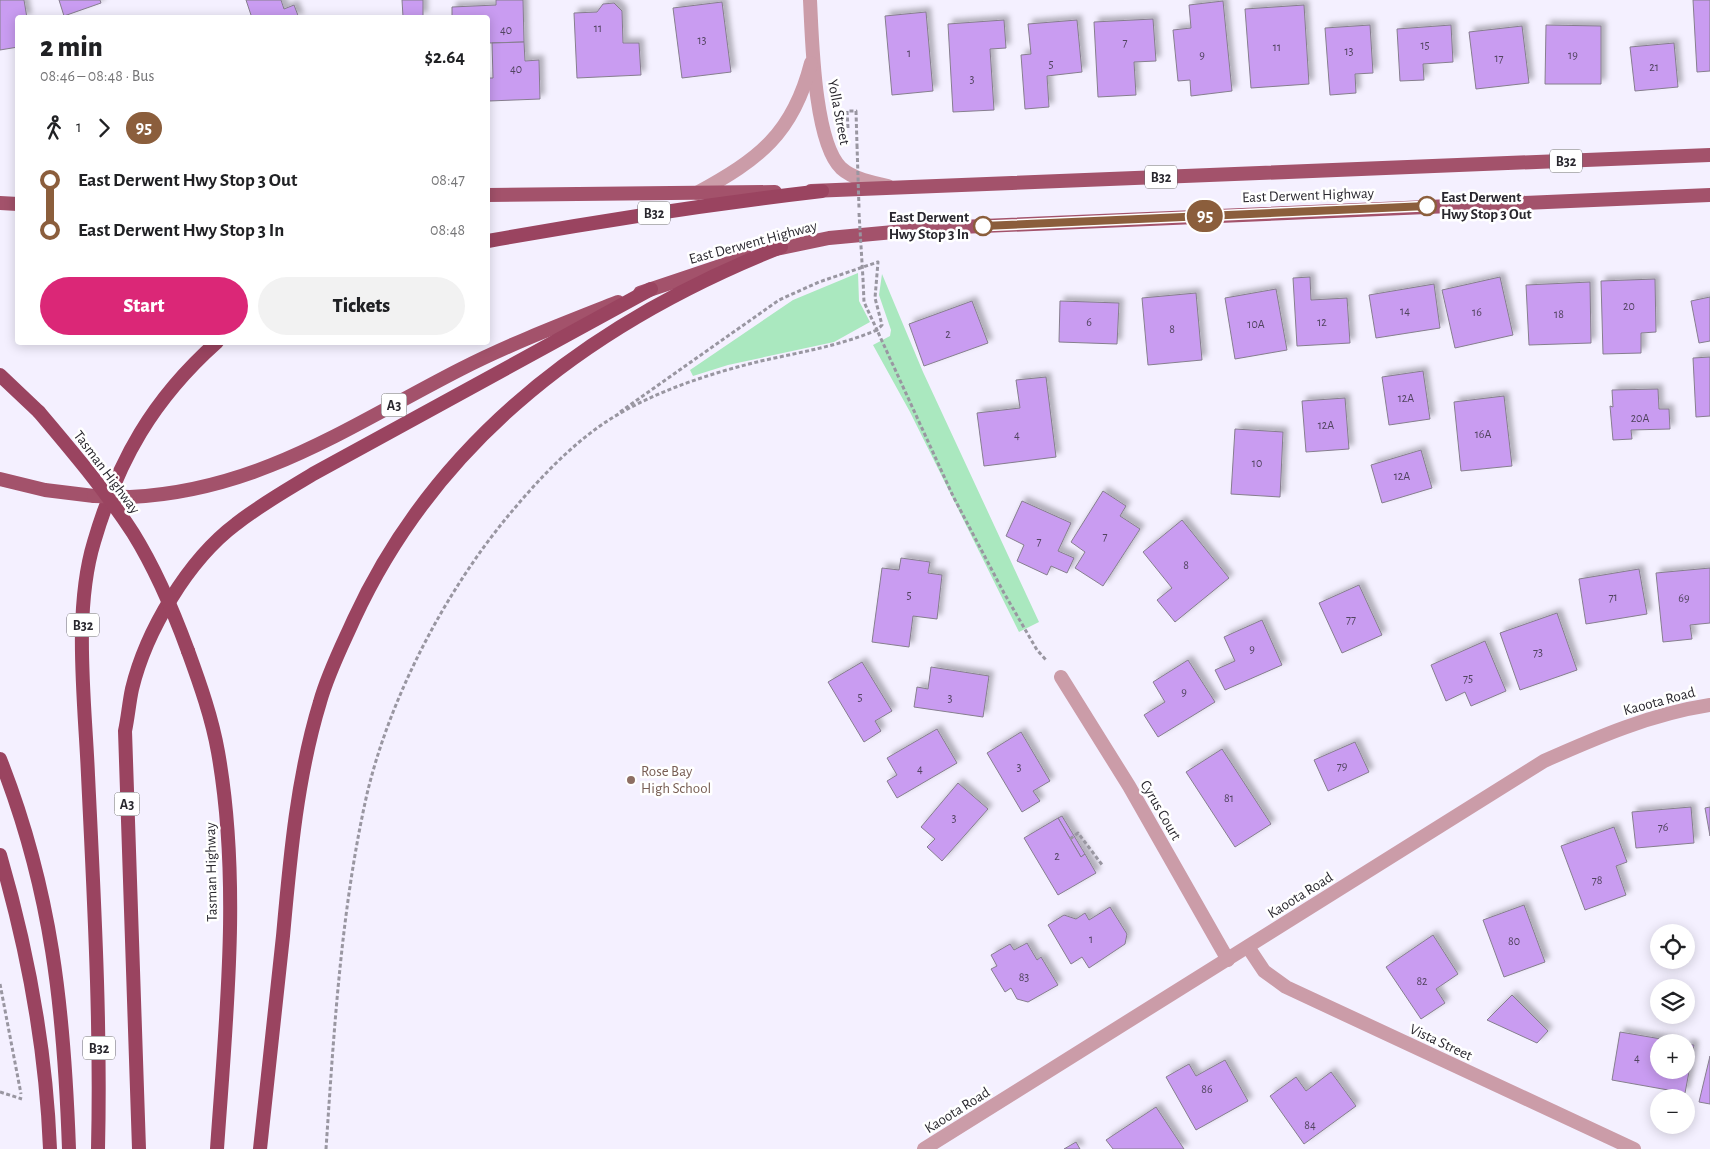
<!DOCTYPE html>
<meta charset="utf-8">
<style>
body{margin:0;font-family:"Alegreya Sans",sans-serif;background:#f2f2f2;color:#202124;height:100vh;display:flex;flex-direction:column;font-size:19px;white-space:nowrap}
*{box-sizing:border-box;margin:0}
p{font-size:16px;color:#757577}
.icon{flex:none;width:28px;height:28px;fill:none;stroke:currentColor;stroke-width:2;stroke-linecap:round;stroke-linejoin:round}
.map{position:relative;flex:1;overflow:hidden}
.panel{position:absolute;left:15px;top:15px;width:475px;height:330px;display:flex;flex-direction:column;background:#fff;border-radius:5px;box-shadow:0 2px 12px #0003}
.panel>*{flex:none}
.badge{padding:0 10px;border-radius:16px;font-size:18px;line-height:32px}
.fabs{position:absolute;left:1650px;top:924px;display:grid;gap:10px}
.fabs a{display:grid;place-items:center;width:45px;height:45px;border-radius:50%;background:#fff;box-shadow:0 2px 12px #0003;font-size:25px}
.map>.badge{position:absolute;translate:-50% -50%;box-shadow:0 0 0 2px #fff}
.legs{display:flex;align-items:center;gap:8px;height:55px;padding:0 25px;font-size:16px}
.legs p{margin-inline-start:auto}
.headline{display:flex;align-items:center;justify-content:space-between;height:85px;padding:0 25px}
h1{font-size:28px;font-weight:800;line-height:38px}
.action{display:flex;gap:10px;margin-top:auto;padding:10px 25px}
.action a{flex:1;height:58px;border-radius:30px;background:#db2777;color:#fff;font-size:20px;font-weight:800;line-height:58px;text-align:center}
.action a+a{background:#f2f2f2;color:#202124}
ul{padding:0 25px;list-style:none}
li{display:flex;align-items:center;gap:18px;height:50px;font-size:19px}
li i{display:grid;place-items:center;width:8px;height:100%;margin:0 6px;background:currentColor}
li i::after{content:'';width:12px;height:12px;margin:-6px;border:4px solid;border-radius:50%;background:#fff}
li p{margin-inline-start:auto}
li:first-child i{background:linear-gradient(#0000 50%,currentColor 0)}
li:last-child i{background:linear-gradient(currentColor 50%,#0000 0)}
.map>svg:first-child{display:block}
.green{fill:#aae8bf}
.building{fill:#c99cf1;stroke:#867e8e;filter:url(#shadow)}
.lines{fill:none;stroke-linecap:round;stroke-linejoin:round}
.path{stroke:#9996a1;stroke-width:3;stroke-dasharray:4 2.5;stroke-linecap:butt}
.minor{stroke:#cb9ca8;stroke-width:14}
.primary{stroke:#a3526b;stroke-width:14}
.trunk{stroke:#9a4460;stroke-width:14}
.path-bridge{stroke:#9996a1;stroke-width:3;stroke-dasharray:4 2.5;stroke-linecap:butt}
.primary-bridge{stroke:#a3526b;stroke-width:14}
.trunk-bridge{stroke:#9a4460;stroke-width:14}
.line-1-casing{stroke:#fff;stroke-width:11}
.line-1{stroke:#8b5e3c;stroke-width:8}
.stop-1-dot{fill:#fff;stroke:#8b5e3c;stroke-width:2.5}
.education-dot{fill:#8d6e63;stroke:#fff;stroke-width:2}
.labels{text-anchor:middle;stroke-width:5;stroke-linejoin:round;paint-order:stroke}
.number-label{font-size:12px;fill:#51445f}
.shield{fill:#fff;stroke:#69686d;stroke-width:1}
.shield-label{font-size:14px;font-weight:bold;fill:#29272e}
.street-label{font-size:15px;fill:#29272e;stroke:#fff}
.stop-label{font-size:15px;font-weight:bold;fill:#29272e;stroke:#fff;text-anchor:start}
.education-label{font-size:15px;fill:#785e54;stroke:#fff;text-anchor:start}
</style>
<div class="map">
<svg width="1710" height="1149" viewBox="0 0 1710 1149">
<defs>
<filter id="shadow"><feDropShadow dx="4.5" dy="-4.5" stdDeviation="2.5" flood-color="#0004"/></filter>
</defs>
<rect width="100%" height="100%" fill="#f4f0ff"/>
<g class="green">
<polygon points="858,273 859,301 870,322 834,342 728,365 693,376 690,370 793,300"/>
<polygon points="882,274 923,372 1039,622 1019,632 910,412 873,345 890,336 891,330 879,295"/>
</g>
<g class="building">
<polygon points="0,0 24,0 27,18 18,18 18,47 0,50"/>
<polygon points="59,0 100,0 101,3 64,16"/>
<polygon points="246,0 281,0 284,9 294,5 299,18 252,18"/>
<polygon points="402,0 423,0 423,16 403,17"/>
<polygon points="496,0 523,0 524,42 488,43 488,18 452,18 452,7 496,5"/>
<polygon points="1693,0 1710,0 1710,71 1697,72"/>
<polygon points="1223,1 1232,91 1191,96 1190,80 1178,81 1173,30 1191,28 1189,5"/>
<polygon points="722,2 731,72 682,78 673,8"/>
<polygon points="614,3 622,11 623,43 639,43 641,75 577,78 574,13 597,12 603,4"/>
<polygon points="1304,5 1309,84 1251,88 1245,9"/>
<polygon points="926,12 933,91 892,95 885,16"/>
<polygon points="1153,19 1156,61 1134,62 1136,95 1098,97 1094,22"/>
<polygon points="1004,20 1006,48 990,49 994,110 953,112 948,24"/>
<polygon points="1077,20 1082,72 1047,76 1049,107 1025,109 1021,55 1031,54 1028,24"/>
<polygon points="1370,25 1373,73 1355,74 1356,93 1330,95 1325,28"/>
<polygon points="1451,25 1453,62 1423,64 1424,80 1400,81 1397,29"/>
<polygon points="1546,25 1601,26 1601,84 1545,84"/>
<polygon points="1522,26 1529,83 1476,89 1469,32"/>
<polygon points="524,42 525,61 539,60 540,99 489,101 489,78 493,78 492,43"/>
<polygon points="1674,43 1678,87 1635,91 1630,47"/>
<polygon points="1310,277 1311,300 1347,298 1350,343 1297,346 1293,278"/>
<polygon points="1500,277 1513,335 1455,348 1442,290"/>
<polygon points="1655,279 1656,332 1641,333 1641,353 1603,354 1601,281"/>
<polygon points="1590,282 1591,343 1529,345 1526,285"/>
<polygon points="1434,284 1440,328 1376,338 1369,295"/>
<polygon points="1276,289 1287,350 1235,359 1225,298"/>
<polygon points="1196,293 1202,360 1148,365 1142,298"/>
<polygon points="1710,297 1710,341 1699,343 1691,301"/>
<polygon points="972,301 988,343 924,366 909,324"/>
<polygon points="1060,301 1119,303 1117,344 1059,342"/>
<polygon points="1710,357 1710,416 1696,417 1693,358"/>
<polygon points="1423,371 1430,419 1389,425 1382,377"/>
<polygon points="1046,377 1056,457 984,466 977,413 1020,408 1016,380"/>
<polygon points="1658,389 1659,409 1669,409 1670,429 1631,430 1632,439 1613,440 1610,406 1613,407 1612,390"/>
<polygon points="1504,396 1512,466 1461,471 1454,402"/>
<polygon points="1345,398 1349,449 1306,452 1302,401"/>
<polygon points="1235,429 1283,432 1280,497 1231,494"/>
<polygon points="1421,450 1432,488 1382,503 1371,465"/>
<polygon points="1103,491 1126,506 1120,516 1140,529 1103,586 1075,568 1085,552 1071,542"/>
<polygon points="1022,501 1071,523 1058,551 1074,558 1067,573 1051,566 1047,575 1017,561 1024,545 1006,536"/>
<polygon points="1182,520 1229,578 1175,622 1157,600 1172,588 1143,552"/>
<polygon points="901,558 930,562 928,573 942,575 937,619 913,616 909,647 872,642 882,568 899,570"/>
<polygon points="1710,568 1710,623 1690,625 1692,639 1663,642 1656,573"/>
<polygon points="1639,569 1647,614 1586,624 1579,579"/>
<polygon points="1359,585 1382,635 1342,653 1319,603"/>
<polygon points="1557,613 1577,670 1520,690 1500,633"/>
<polygon points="1262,620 1282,665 1225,690 1215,670 1235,661 1224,637"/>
<polygon points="1485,641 1506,691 1471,706 1465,692 1446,701 1431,665"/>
<polygon points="1188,660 1215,702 1158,737 1144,715 1165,702 1153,682"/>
<polygon points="862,662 892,711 875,721 881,731 864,742 828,682"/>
<polygon points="931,667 989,676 983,717 914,707 917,687 928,689"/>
<polygon points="937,729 957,763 897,798 887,781 897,775 887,758"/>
<polygon points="1021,732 1050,781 1033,791 1040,801 1022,812 987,753"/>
<polygon points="1355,742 1369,772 1328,791 1314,760"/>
<polygon points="1222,749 1271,824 1235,847 1186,772"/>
<polygon points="958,783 988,809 942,861 927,847 935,839 921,827"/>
<polygon points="1691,807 1694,843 1636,848 1632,812"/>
<polygon points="1710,807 1710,836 1705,808"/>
<polygon points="1062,816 1085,854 1081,857 1058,818"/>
<polygon points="1058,818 1081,857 1085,854 1096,873 1058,895 1024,838"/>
<polygon points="1614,827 1627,862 1616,866 1626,895 1585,910 1561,846"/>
<polygon points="1524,905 1545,962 1504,977 1483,920"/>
<polygon points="1110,907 1127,934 1125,944 1089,968 1082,957 1071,964 1048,925 1064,915 1076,919 1085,913 1089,920"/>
<polygon points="1433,935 1458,974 1436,989 1445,1003 1421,1019 1386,967"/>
<polygon points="1027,943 1037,960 1041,957 1058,985 1028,1002 1017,999 1011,988 1005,992 991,969 997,966 991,955 1010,944 1014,950"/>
<polygon points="1512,995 1548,1031 1537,1043 1487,1020"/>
<polygon points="1620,1032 1679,1042 1659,1042 1659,1070 1686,1070 1686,1044 1694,1045 1685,1093 1612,1080"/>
<polygon points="1710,1056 1710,1104 1699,1102"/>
<polygon points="1225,1060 1248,1101 1196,1130 1166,1077 1189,1064 1196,1076"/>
<polygon points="1331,1072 1356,1106 1304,1144 1270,1096 1296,1077 1306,1091"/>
<polygon points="1156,1107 1184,1149 1113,1149 1106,1140"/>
<polygon points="1076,1142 1080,1149 1064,1149"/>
</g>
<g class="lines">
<g class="path">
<polyline points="848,128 847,111 856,111 857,145"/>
<polyline points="620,412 779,300 819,282 878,262 875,298 882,325 877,330 864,302 863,279"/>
<polyline points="1070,839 1078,833 1103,866"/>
<polyline points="0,984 21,1094"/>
<polyline points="0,1092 22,1099"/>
<path d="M326 1149C334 1031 341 909 367 794 390 697 445 592 508 516 538 480 572 443 612 418 656 391 711 373 761 361 801 352 839 346 877 330L953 496 1004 593 1037 650 1047 661"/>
</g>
<g class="minor">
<path d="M810 0C812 38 814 142 841 168 853 179 873 183 888 186"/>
<path d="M697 193C759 159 793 134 811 63"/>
<polyline points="1061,677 1129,786 1228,960"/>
<polyline points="1248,947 1264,971 1286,987 1634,1149"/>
<path d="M924 1149 1544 761C1598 737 1651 714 1710 705"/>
</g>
<g class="primary">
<polyline points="811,191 1710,155"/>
<polyline points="488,195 775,192"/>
<polyline points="0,203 18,204"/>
<polyline points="771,250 829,238 937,228 1710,195"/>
<polyline points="640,293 747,257"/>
<polyline points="0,479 45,490 94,496"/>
<path d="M130 497C259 491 351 425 461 369 512 343 565 323 618 302"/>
</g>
<g class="trunk">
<path d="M488 241C599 221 710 204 822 191"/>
<polyline points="0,375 39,412"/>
<path d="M188 651C200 684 212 718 218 752 241 882 226 1018 217 1149"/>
<path d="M0 759C52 891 64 1009 69 1149"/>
<path d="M0 855C28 951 46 1049 50 1149"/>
<path d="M98 1149C101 1024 94 900 88 775 85 703 73 611 94 542 118 460 153 399 217 342"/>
<path d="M139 1149 125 731C128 717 129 703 132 689 146 631 188 560 236 524 260 505 287 490 313 474L651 289"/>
<path d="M260 1149C268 1078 276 1007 283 936 290 858 297 777 320 702 328 673 342 646 354 619 439 435 597 320 781 247"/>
</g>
<g class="path-bridge">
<polyline points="857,145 859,208"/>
<polyline points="859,213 863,279"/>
</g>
<polyline class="primary-bridge" points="94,496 130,497"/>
<path class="trunk-bridge" d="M39 412C72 451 105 490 133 533 156 570 173 610 188 651"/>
</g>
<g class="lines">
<defs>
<polyline id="line-1" points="983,226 1427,206"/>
</defs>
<use href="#line-1" class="line-1-casing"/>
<use href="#line-1" class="line-1"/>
</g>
<g class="stop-1-dot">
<circle cx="1427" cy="206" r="9"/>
<circle cx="983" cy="226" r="9"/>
</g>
<circle class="education-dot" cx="631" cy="780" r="5"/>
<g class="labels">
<g class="number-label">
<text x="598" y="32">11</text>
<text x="506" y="34">40</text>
<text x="702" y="44">13</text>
<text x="1125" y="46">7</text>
<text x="1425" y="49">15</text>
<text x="1277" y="51">11</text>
<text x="1349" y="55">13</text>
<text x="909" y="57">1</text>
<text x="1202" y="59">9</text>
<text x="1573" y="59">19</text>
<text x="1499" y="62">17</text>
<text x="1051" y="68">5</text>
<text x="1654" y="71">21</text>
<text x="516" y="73">40</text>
<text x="972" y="83">3</text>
<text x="1629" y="310">20</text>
<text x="1405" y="315">14</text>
<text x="1477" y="316">16</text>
<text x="1559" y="318">18</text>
<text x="1089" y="326">6</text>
<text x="1322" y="326">12</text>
<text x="1256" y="328">10A</text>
<text x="1172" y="333">8</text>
<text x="948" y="338">2</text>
<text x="1406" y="402">12A</text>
<text x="1640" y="422">20A</text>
<text x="1326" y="429">12A</text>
<text x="1483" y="438">16A</text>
<text x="1017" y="439">4</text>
<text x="1257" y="467">10</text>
<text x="1402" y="480">12A</text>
<text x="1105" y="540">7</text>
<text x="1039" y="545">7</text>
<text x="1186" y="569">8</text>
<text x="909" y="599">5</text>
<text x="1613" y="601">71</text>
<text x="1684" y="602">69</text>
<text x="1351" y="623">77</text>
<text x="1252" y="653">9</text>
<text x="1538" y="656">73</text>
<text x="1468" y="682">75</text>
<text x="1184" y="696">9</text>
<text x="860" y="701">5</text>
<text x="950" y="702">3</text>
<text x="1342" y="770">79</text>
<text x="1019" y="771">3</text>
<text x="920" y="773">4</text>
<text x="1229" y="802">81</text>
<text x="954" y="822">3</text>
<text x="1663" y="831">76</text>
<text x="1057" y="860">2</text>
<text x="1597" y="884">78</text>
<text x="1091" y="943">1</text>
<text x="1514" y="945">80</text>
<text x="1024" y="981">83</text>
<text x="1422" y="985">82</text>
<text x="1637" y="1062">4</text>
<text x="1207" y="1093">86</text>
<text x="1310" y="1129">84</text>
</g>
<g class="shield">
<rect x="1550" y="149.5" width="32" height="23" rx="4"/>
<rect x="1145" y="165.5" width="32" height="23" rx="4"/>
<rect x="638" y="201.5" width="32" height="23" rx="4"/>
<rect x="381.5" y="393.5" width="25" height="23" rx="4"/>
<rect x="67" y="613.5" width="32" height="23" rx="4"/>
<rect x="114.5" y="792.5" width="25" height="23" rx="4"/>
<rect x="83" y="1036.5" width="32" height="23" rx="4"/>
</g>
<g class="shield-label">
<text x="1566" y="166">B32</text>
<text x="1161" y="182">B32</text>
<text x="654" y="218">B32</text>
<text x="394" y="410">A3</text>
<text x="83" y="630">B32</text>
<text x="127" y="809">A3</text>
<text x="99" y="1053">B32</text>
</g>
<g class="street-label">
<text transform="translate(839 112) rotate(79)" y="5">Yolla Street</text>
<text transform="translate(1308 195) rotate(-2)" y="5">East Derwent Highway</text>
<text transform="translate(753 242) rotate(-15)" y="5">East Derwent Highway</text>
<text transform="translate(107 472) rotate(53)" y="5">Tasman Highway</text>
<text transform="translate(1659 701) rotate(-15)" y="5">Kaoota Road</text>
<text transform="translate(1161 810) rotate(60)" y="5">Cyrus Court</text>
<text transform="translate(211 872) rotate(-91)" y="5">Tasman Highway</text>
<text transform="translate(1300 895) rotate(-32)" y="5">Kaoota Road</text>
<text transform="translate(1441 1042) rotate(25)" y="5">Vista Street</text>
<text transform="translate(957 1110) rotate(-32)" y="5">Kaoota Road</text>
</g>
<g class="stop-label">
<text x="1441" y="202">East Derwent<tspan x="1441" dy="17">Hwy Stop 3 Out</tspan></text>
<text x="969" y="222" text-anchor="end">East Derwent<tspan x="969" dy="17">Hwy Stop 3 In</tspan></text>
</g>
<g class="education-label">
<text x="641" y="776">Rose Bay<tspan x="641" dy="17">High School</tspan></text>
</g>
</g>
</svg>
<div class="fabs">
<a><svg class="icon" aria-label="locate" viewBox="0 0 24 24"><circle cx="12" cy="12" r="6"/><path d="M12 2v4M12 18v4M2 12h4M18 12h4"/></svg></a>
<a><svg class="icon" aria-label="layers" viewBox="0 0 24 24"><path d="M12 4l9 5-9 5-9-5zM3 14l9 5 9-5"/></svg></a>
<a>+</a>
<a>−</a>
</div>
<b class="badge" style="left:1205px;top:216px;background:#8b5e3c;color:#fff">95</b>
<section class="panel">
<div class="headline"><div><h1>2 min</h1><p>08:46 – 08:48 · Bus</p></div><b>$2.64</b></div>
<div class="legs"><svg class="icon" aria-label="walk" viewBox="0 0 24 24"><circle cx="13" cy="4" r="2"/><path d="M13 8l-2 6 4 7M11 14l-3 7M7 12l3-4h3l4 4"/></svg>1<svg class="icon" aria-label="forward" viewBox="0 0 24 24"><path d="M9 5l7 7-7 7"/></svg><b class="badge" style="background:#8b5e3c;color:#fff">95</b></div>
<ul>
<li><i style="color:#8b5e3c"></i><b>East Derwent Hwy Stop 3 Out</b><p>08:47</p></li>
<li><i style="color:#8b5e3c"></i><b>East Derwent Hwy Stop 3 In</b><p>08:48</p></li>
</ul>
<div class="action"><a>Start</a><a>Tickets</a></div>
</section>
</div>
